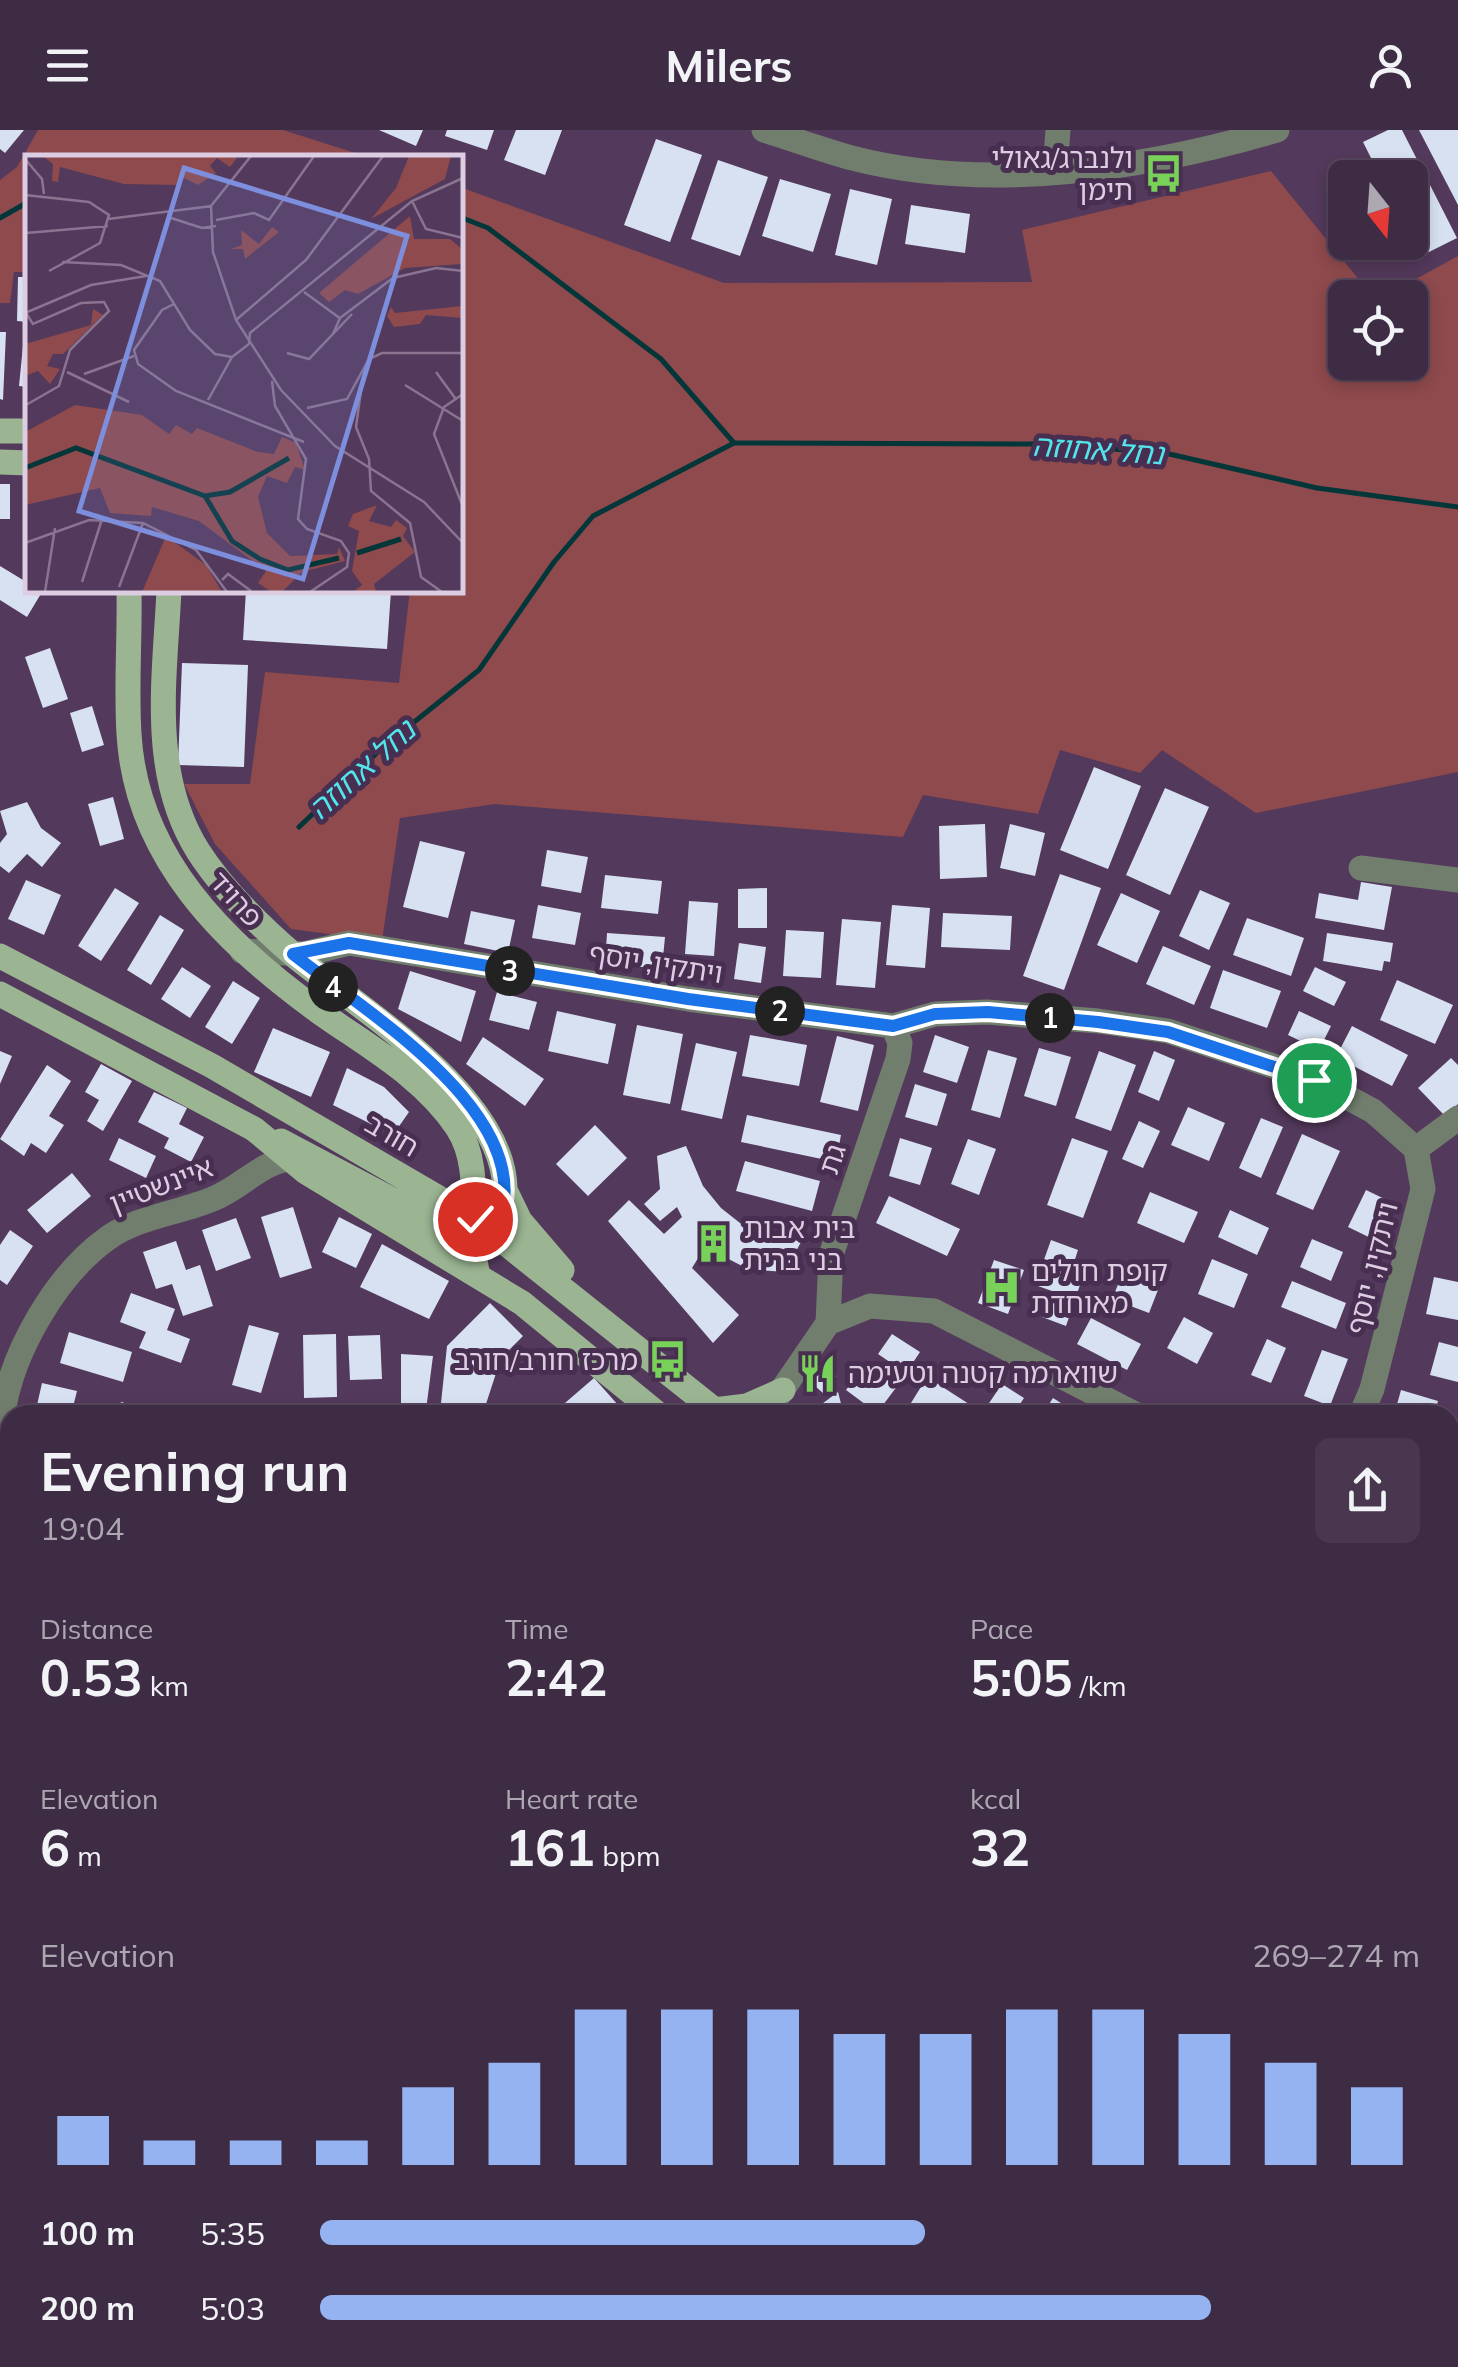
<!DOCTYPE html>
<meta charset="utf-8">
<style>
:root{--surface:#3e2b44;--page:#49374f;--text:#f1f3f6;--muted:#ada7b2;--line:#57475d;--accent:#95b2f1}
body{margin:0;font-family:Mulish,"Noto Sans Hebrew",sans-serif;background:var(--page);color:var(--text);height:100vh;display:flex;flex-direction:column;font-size:38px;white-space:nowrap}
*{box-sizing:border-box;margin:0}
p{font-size:32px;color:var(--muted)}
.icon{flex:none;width:55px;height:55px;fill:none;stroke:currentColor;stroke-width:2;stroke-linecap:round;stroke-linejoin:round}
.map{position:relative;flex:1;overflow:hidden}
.panel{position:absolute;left:0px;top:1275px;width:1460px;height:962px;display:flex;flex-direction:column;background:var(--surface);border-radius:30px 30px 0 0;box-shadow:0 5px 15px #0003,0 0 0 2px var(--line)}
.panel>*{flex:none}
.needle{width:65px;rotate:163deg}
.fabs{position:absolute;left:1328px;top:30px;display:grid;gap:20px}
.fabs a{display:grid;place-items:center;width:100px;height:100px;border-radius:15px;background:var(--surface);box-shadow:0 5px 15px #0003,0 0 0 2px var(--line);font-size:50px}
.pin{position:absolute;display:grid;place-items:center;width:85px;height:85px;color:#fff;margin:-42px;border:5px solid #fff;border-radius:50%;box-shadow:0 2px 10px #0007}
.km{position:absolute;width:50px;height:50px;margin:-25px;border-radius:50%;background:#222;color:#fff;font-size:28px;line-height:50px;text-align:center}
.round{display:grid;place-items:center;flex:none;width:105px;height:105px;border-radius:15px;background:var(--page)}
.overview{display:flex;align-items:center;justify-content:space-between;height:170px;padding:0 40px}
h1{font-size:55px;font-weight:700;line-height:75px}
.figures{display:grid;grid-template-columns:repeat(3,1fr);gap:15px;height:170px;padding:10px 40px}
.figures div{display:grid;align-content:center}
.figures b{font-size:50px;font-weight:700}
.figures small{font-size:28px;font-weight:400}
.figures p{font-size:28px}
.chart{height:280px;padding:20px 40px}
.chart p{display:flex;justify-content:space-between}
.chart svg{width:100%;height:180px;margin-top:10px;stroke:var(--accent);stroke-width:6}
ul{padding:0 40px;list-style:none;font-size:32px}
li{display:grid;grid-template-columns:160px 120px 1fr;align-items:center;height:75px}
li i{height:25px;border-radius:12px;background:var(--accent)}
header{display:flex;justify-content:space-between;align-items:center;height:130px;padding:0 40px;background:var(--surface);font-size:45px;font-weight:700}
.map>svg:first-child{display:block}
</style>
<header><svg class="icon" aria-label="menu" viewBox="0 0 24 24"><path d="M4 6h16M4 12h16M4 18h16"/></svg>Milers<svg class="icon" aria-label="person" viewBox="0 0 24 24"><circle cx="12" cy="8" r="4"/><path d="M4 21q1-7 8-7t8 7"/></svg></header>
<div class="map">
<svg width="1458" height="2237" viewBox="0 0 1458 2237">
<rect width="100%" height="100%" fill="#53395b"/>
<path fill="#8e4a4d" d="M38 0H283L368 27 28 28 27 142H14L10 173H0V50L17 37Z
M1271 41 1373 167 1345 168V232H1410V168L1383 167 1458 126V642L1256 683 1162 620 1140 643 1060 620 1038 684 923 665 903 707 495 674 400 688 382 811 291 799 215 714 184 654H250L265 542 399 553 410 460H460V57L724 153 1032 152 1022 100Z
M10 2005V2228H112L105 2237H0V2013Z
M1458 2174V2237H1280L1287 2228H1450V2178Z"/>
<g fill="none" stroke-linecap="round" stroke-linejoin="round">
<path stroke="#033638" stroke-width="5" d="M130 28H207
M460 87 488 98 661 229 734 313
M0 88 28 72
M299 697 383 617 479 540 554 432 593 386 734 313 1047 314 1165 323 1317 358 1458 377"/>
</g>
<path fill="#d7e1f1" d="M0 0H24L5 23 0 19Z
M379 0H423L416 16Z
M447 0H494L487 20 445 6Z
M516 0H562L545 45 504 30Z
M1388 0H1402L1457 108 1421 126 1410 105V48H1381L1363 12Z
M1419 0H1458V75Z
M656 9 702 25 670 112 624 95Z
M718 30 768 47 740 126 691 109Z
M780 49 831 64 813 122 762 106Z
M850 59 892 69 877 135 835 125Z
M911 75 970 84 965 123 905 114Z
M18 147H28V192L17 191Z
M0 202H6L3 270 0 269Z
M24 206H28V257L19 256Z
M0 354H10V389H0Z
M0 436 28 453V460L42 462 27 487 0 470Z
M246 460 391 461 387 519 243 510Z
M50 518 68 569 43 578 25 527Z
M182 533 248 535 244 637 178 635Z
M92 576 104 615 82 622 70 583Z
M1094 637 1141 656 1108 739 1060 720Z
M1165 658 1209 677 1170 765 1126 745Z
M113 667 124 709 100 716 88 674Z
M27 672 41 698 61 713 42 737 27 724 9 743 0 736V713L7 704 0 681Z
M985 694 987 747 940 749 939 696Z
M1010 694 1045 703 1035 746 1000 738Z
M420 711 465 722 448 788 403 777Z
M547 720 588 727 581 763 541 756Z
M1060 744 1101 758 1064 860 1023 846Z
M605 745 662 751 658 784 601 778Z
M26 750 61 765 44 805 8 789Z
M1361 752 1392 757 1384 800 1315 788 1319 763 1358 770Z
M115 758 139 773 101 831 78 816Z
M767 758V798H738V759Z
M1200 760 1230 773 1209 820 1179 806Z
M1121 763 1160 781 1137 833 1097 815Z
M689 771 718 773 714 826 685 824Z
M538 775 581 783 575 815 532 808Z
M892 775 930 778 925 838 886 835Z
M471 781 515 790 508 823 464 814Z
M943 783 1012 786 1010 820 941 817Z
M160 785 184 800 151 855 127 840Z
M1247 788 1304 808 1291 846 1233 825Z
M842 789 881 792 875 858 836 855Z
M786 800 824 802 821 848 783 846Z
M607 803 665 807 662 838 605 835Z
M1327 803 1393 813 1390 832 1384 831 1382 841 1323 831Z
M739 813 766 817 761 853 734 849Z
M1163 816 1211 836 1194 875 1146 854Z
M182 837 211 856 190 888 161 869Z
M1315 837 1346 852 1334 876 1303 861Z
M1223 840 1281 861 1267 898 1210 878Z
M410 841 476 861 461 912 398 879Z
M1397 850 1453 875 1435 914 1380 890Z
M233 851 260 868 232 914 205 897Z
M497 862 537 872 529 900 489 890Z
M557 881 616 894 608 934 548 921Z
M1299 881 1331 896 1319 920 1288 905Z
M637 895 683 904 670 974 623 965Z
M1352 896 1408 925 1392 956 1336 927Z
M273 898 330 922 311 967 254 942Z
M750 905 807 915 799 956 742 946Z
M935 905 969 917 957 953 923 942Z
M837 906 874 915 858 981 820 972Z
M483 907 544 949 525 976 466 934Z
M696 913 737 922 722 989 681 980Z
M1039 918 1071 927 1056 976 1024 966Z
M988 920 1017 928 1000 988 971 980Z
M0 921 12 926 0 954Z
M1099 921 1136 935 1111 1001 1075 988Z
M1154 921 1175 930 1159 971 1138 962Z
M1451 928 1458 935V974L1445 986 1418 958Z
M101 934 132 951 103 1001 87 991 99 970 85 962Z
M47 935 71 951 49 986 64 995 46 1023 31 1013 24 1026 0 1009Z
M347 938 384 957 409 982 393 1005 333 975Z
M915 954 947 964 937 996 905 987Z
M154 962 187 978 179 994 204 1007 191 1032 164 1018 169 1008 138 992Z
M1188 977 1225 993 1209 1031 1171 1015Z
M747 985 841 1005 836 1032 741 1012Z
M1261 988 1283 997 1261 1048 1239 1038Z
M1139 991 1160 1001 1143 1038 1122 1029Z
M595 995 627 1028 588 1066 556 1034Z
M1302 1004 1340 1021 1313 1080 1276 1064Z
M119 1008 156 1026 146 1048 109 1030Z
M900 1008 932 1018 920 1055 889 1046Z
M1072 1008 1108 1021 1083 1088 1047 1075Z
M968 1009 996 1019 979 1065 951 1054Z
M686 1016 703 1056 721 1078 740 1093 801 1112 785 1142 748 1139 705 1117 692 1138 739 1185 713 1213 608 1091 629 1070 664 1104 682 1087 677 1077 660 1091 644 1074 660 1059 657 1026Z
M745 1031 820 1051 812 1081 736 1061Z
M72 1043 91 1066 47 1103 27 1080Z
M1366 1060 1397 1075 1379 1112 1348 1097Z
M1150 1062 1198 1082 1184 1113 1137 1093Z
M889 1066 960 1099 947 1126 876 1093Z
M293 1077 312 1138 280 1148 261 1087Z
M1230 1080 1269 1098 1257 1125 1218 1107Z
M339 1087 372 1104 356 1138 322 1122Z
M236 1088 251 1128 216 1141 202 1100Z
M10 1100 33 1116 7 1155 0 1150V1115Z
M1312 1109 1343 1122 1331 1151 1300 1137Z
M1051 1110 1078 1120 1069 1148 1081 1152 1066 1196 1042 1187 1052 1161 1035 1155Z
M176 1111 186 1140 200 1135 213 1176 183 1186 172 1154 156 1159 143 1122Z
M382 1114 449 1151 429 1189 360 1157Z
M1212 1129 1248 1144 1234 1178 1198 1164Z
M994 1130 1024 1140 1008 1184 978 1173Z
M1127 1133 1163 1147 1149 1183 1112 1169Z
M1434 1147 1458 1152V1190L1426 1184Z
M1292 1151 1346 1173 1336 1199 1281 1177Z
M131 1163 175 1179 167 1200 190 1209 181 1233 139 1218 146 1202 120 1192Z
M490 1173 523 1206 501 1228 485 1277 441 1273 447 1216Z
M1184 1187 1213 1203 1197 1234 1167 1218Z
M1091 1188 1141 1214 1127 1240 1077 1214Z
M249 1195 279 1203 261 1263 232 1255Z
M69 1202 132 1222 123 1252 60 1233Z
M336 1204 337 1267 304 1268 303 1205Z
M892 1204 920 1222 906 1243 878 1224Z
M380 1205 382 1249 350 1250 348 1206Z
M1267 1209 1286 1218 1271 1253 1251 1245Z
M1439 1212 1458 1217V1252L1430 1245Z
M1322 1220 1348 1229 1330 1276 1304 1266Z
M401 1224 433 1226 426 1280 401 1282Z
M867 1232 898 1255 877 1283 846 1260Z
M821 1234 837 1246 823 1263 808 1250Z
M927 1247 969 1274 962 1285H930L911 1273Z
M594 1248 627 1285H551Z
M42 1253 77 1261 71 1285 35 1284Z
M1002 1254 1024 1268 1013 1285H981Z
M1401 1260 1438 1271 1434 1285H1394Z
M838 1262 844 1285H807Z
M1053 1268 1080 1285H1042Z
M121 1272 166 1284V1285H118Z
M1450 1342 1458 1345V1381L1450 1378Z
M10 1556V1596L0 1584V1564Z
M1456 1577 1458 1578V1620L1450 1619Z
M6 1631 10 1670 0 1674V1633Z
M1457 1642H1458V1685L1450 1683Z
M10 1769V1828L0 1820V1781Z
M1458 1836V1866L1450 1869V1839Z
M0 1863 10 1874V1902L0 1911Z
M1458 2006V2046L1450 2051V2011Z
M292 2228H309L319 2232 317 2237H285Z
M476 2228H510L506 2237Z
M530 2228H538L562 2237H527Z
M611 2228H651L647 2237H627L609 2231Z
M672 2228H738L735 2237H698Z
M1037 2228H1100L1096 2237H1033Z
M1191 2228H1258L1253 2237H1209Z"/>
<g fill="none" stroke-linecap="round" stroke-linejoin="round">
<path stroke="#717e6d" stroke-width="25" d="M764 0C793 9 822 20 852 28 987 63 1145 39 1277 0
M1055 41 1058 0
M1361 738 1458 750
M242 821 304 824 349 813 688 869 893 896 935 884 987 882 1098 891 1168 901 1315 950 1373 981 1416 1019 1423 1059 1372 1259 1361 1285
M1416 1019 1458 988
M828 1193 870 1176 934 1181 1137 1285
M765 1285 828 1193 831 1125 898 929 900 913 893 896
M0 1435C17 1386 0 1333 3 1283 12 1221 57 1144 108 1108 139 1086 181 1083 215 1068 241 1057 261 1033 289 1029
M1450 1527 1458 1528
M1450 1924 1458 1921
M1450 1947 1458 1944
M0 1969 10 1962
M422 2237 425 2228
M800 2237 803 2228"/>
<path stroke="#9bb593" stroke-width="25" d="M0 301H28
M0 332 28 333
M129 460C130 508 126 556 129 604 136 727 224 813 318 881 367 916 423 946 457 997 486 1041 465 1098 478 1145
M169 460C165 547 149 643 198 721 223 760 261 797 296 827 365 884 552 993 494 1103
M0 826 212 936 475 1089 721 1285
M0 864 254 999 306 1042 522 1173 659 1285
M281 1011 474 1113 485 1109
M505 1060 520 1091 562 1140
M714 1280 747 1276 783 1260
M130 2237 136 2228
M176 2237 182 2228
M1131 2237 1135 2228
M1158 2237 1162 2228"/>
</g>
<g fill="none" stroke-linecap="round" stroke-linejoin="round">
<defs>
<path id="route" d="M475 1089 494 1103C551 992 364 881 293 824L349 813 688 869 893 896 935 884 988 882 1098 892 1168 902 1314 950"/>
</defs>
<use href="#route" stroke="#fff" stroke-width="20"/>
<use href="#route" stroke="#1a73e8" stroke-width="12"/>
</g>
<defs>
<symbol id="bus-bare" viewBox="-9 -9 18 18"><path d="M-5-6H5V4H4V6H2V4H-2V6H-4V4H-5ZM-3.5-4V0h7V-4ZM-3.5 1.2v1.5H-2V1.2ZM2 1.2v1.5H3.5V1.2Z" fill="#78d259" stroke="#482e50" stroke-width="2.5" paint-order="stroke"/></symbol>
<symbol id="building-bare" viewBox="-9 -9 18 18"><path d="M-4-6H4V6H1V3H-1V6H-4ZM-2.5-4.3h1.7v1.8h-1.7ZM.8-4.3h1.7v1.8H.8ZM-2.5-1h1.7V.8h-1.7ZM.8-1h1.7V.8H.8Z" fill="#78d259" stroke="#482e50" stroke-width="2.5" paint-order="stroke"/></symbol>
<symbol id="hospital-bare" viewBox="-9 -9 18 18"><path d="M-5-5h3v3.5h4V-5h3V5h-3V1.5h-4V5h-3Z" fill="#78d259" stroke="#482e50" stroke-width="2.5" paint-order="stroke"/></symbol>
<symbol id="restaurant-bare" viewBox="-9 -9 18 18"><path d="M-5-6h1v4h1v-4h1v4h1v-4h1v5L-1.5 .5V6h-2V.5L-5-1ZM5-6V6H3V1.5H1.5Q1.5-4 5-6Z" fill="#78d259" stroke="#482e50" stroke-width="2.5" paint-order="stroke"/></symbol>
</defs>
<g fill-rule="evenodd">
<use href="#bus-bare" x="1136" y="16" width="55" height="55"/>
<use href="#building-bare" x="686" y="1086" width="55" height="55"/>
<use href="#hospital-bare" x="974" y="1130" width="55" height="55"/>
<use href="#bus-bare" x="640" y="1202" width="55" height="55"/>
<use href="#restaurant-bare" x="790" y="1216" width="55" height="55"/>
</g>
<g text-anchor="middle" stroke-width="10" stroke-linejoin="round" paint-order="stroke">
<g font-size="28" fill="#ddcde2" stroke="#482e50" text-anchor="start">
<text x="1133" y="38" text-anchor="end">ולנברג/גאולי<tspan x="1133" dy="32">תימן</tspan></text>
<text x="744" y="1108">בית אבות<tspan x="744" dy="32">בני ברית</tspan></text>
<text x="1031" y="1151">קופת חולים<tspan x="1031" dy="32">מאוחדת</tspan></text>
<text x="638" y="1240" text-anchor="end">מרכז חורב/חורב</text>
<text x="848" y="1253">שווארמה קטנה וטעימה</text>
</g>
<g font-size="28" fill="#ddcde2" stroke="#482e50">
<text transform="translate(236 769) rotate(48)" y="10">פרויד</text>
<text transform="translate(656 833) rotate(9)" y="10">ויתקין, יוסף</text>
<text transform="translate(392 1005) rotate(30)" y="10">חורב</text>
<text transform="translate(832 1029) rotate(-71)" y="10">גת</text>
<text transform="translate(161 1055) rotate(-21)" y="10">איינשטיין</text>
<text transform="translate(1372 1138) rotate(-76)" y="10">ויתקין, יוסף</text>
</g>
<g font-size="30" font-style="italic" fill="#52e5eb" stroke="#482e50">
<text transform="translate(1098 320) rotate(4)" y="10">נחל אחוזה</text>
<text transform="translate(362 640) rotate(-42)" y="10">נחל אחוזה</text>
</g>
</g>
<g transform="translate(25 25)">
<rect width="438" height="438" fill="#53395b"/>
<path d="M18 1H209L212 3 205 12 192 3 185 11 191 18 173 30 157 22 152 30 99 29 35 12 33 27 27 26 28 9ZM384 1H426L420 24 346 64 371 33ZM385 61 389 84H425L437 94V109L380 113 333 139 320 135 304 147 294 138ZM247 72 254 77 220 104 218 94H206L217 90 216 75 234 89ZM437 151V163L401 160 395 169 369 172 362 161 366 152 370 158ZM68 154 78 160 38 199H28L22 211 35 214 25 229 13 216 0 221V189L66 170ZM50 250 117 260 144 279 151 270 167 279 172 273 233 297 249 299 257 282 271 288 280 315 270 312 262 328 242 321 233 342 242 378 265 401 312 399 314 392 320 406 277 417 257 437H246L233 428 241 416 174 366 127 352 126 361 85 358 75 333 0 350V277ZM352 350 344 366 366 372 371 365 382 373 378 381 390 397 349 429 351 437H328L337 430 327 416 334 376 323 371 328 359ZM141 381 181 410 197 437H117Z" fill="#8e4a4d"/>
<path fill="none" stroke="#033638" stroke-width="5" d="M0 313 51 293 180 341 205 337 264 303M180 341 207 386 235 404 263 415 314 403M332 398 376 384"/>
<path fill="none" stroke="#8a7491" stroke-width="2.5" d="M226 1 186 51 188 97 211 165 256 235 310 291 399 347 438 388M0 4 17 24 19 39M0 40 64 47 84 60 75 88 24 116M387 46 401 74 438 83M143 62 177 73 191 71M83 64 187 51M191 65 229 58 244 65 289 1M1 78 83 71M37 107 96 110 135 126 165 175 190 199 207 202M279 137 316 164M149 149 137 155 109 195 113 209 151 236 279 287M0 158 66 130 121 121M1 158 8 169 56 148 79 147 84 156 45 195 34 231 1 250M211 165 281 105 358 1M308 179 315 163 368 123 411 113 438 116M224 189 225 178 387 46 438 23M262 198 284 204 327 159M42 217 104 247M411 217 430 243M59 219 109 201M247 226 250 251 281 304 273 364 282 374 316 386 324 398 322 412 285 437M337 228 331 272 344 304 346 336 385 368 396 422 417 437M380 230 438 266M438 239 419 252 409 279 438 352M183 245 207 202 224 189M282 253 322 244 344 204 357 198H438M0 388 64 365 118 368 171 395 202 437M197 425 203 419 226 436M57 427 77 364M94 432 118 368M20 437 30 373"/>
<path fill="#7d8edd" fill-opacity="0.15" stroke="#7d8edd" stroke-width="5" d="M159 13 382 81 278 424 54 356Z"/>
<rect width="438" height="438" fill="none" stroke="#ddcde2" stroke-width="5"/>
</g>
</svg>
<div class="fabs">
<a><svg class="needle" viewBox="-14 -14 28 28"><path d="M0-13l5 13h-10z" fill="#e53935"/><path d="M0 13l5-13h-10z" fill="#ada7b2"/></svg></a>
<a><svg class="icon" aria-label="locate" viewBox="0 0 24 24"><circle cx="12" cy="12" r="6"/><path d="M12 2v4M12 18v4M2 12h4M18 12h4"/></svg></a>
</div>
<div class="pin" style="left:1314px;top:950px;background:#1e9e55"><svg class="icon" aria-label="arrive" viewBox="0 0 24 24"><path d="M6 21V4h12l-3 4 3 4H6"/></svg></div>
<div class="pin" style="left:475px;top:1089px;background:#d93025"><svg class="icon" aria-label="check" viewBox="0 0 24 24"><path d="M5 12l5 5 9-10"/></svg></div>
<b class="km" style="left:1050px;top:888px">1</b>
<b class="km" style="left:780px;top:881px">2</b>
<b class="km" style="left:510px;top:841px">3</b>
<b class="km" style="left:333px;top:857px">4</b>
<section class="panel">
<div class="overview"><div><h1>Evening run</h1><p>19:04</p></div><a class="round"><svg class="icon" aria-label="share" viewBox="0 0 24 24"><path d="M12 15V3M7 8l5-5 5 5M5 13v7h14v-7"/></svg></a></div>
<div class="figures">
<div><p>Distance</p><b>0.53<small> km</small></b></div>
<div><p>Time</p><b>2:42</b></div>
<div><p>Pace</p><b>5:05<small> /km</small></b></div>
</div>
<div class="figures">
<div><p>Elevation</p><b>6<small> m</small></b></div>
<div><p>Heart rate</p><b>161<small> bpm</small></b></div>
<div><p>kcal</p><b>32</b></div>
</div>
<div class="chart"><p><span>Elevation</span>269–274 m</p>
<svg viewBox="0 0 160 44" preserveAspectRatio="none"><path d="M5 44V32M15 44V38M25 44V38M35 44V38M45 44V25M55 44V19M65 44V6M75 44V6M85 44V6M95 44V12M105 44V12M115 44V6M125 44V6M135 44V12M145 44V19M155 44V25"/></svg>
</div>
<ul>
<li><b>100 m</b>5:35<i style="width:55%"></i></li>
<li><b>200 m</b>5:03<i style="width:81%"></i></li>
</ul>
</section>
</div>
